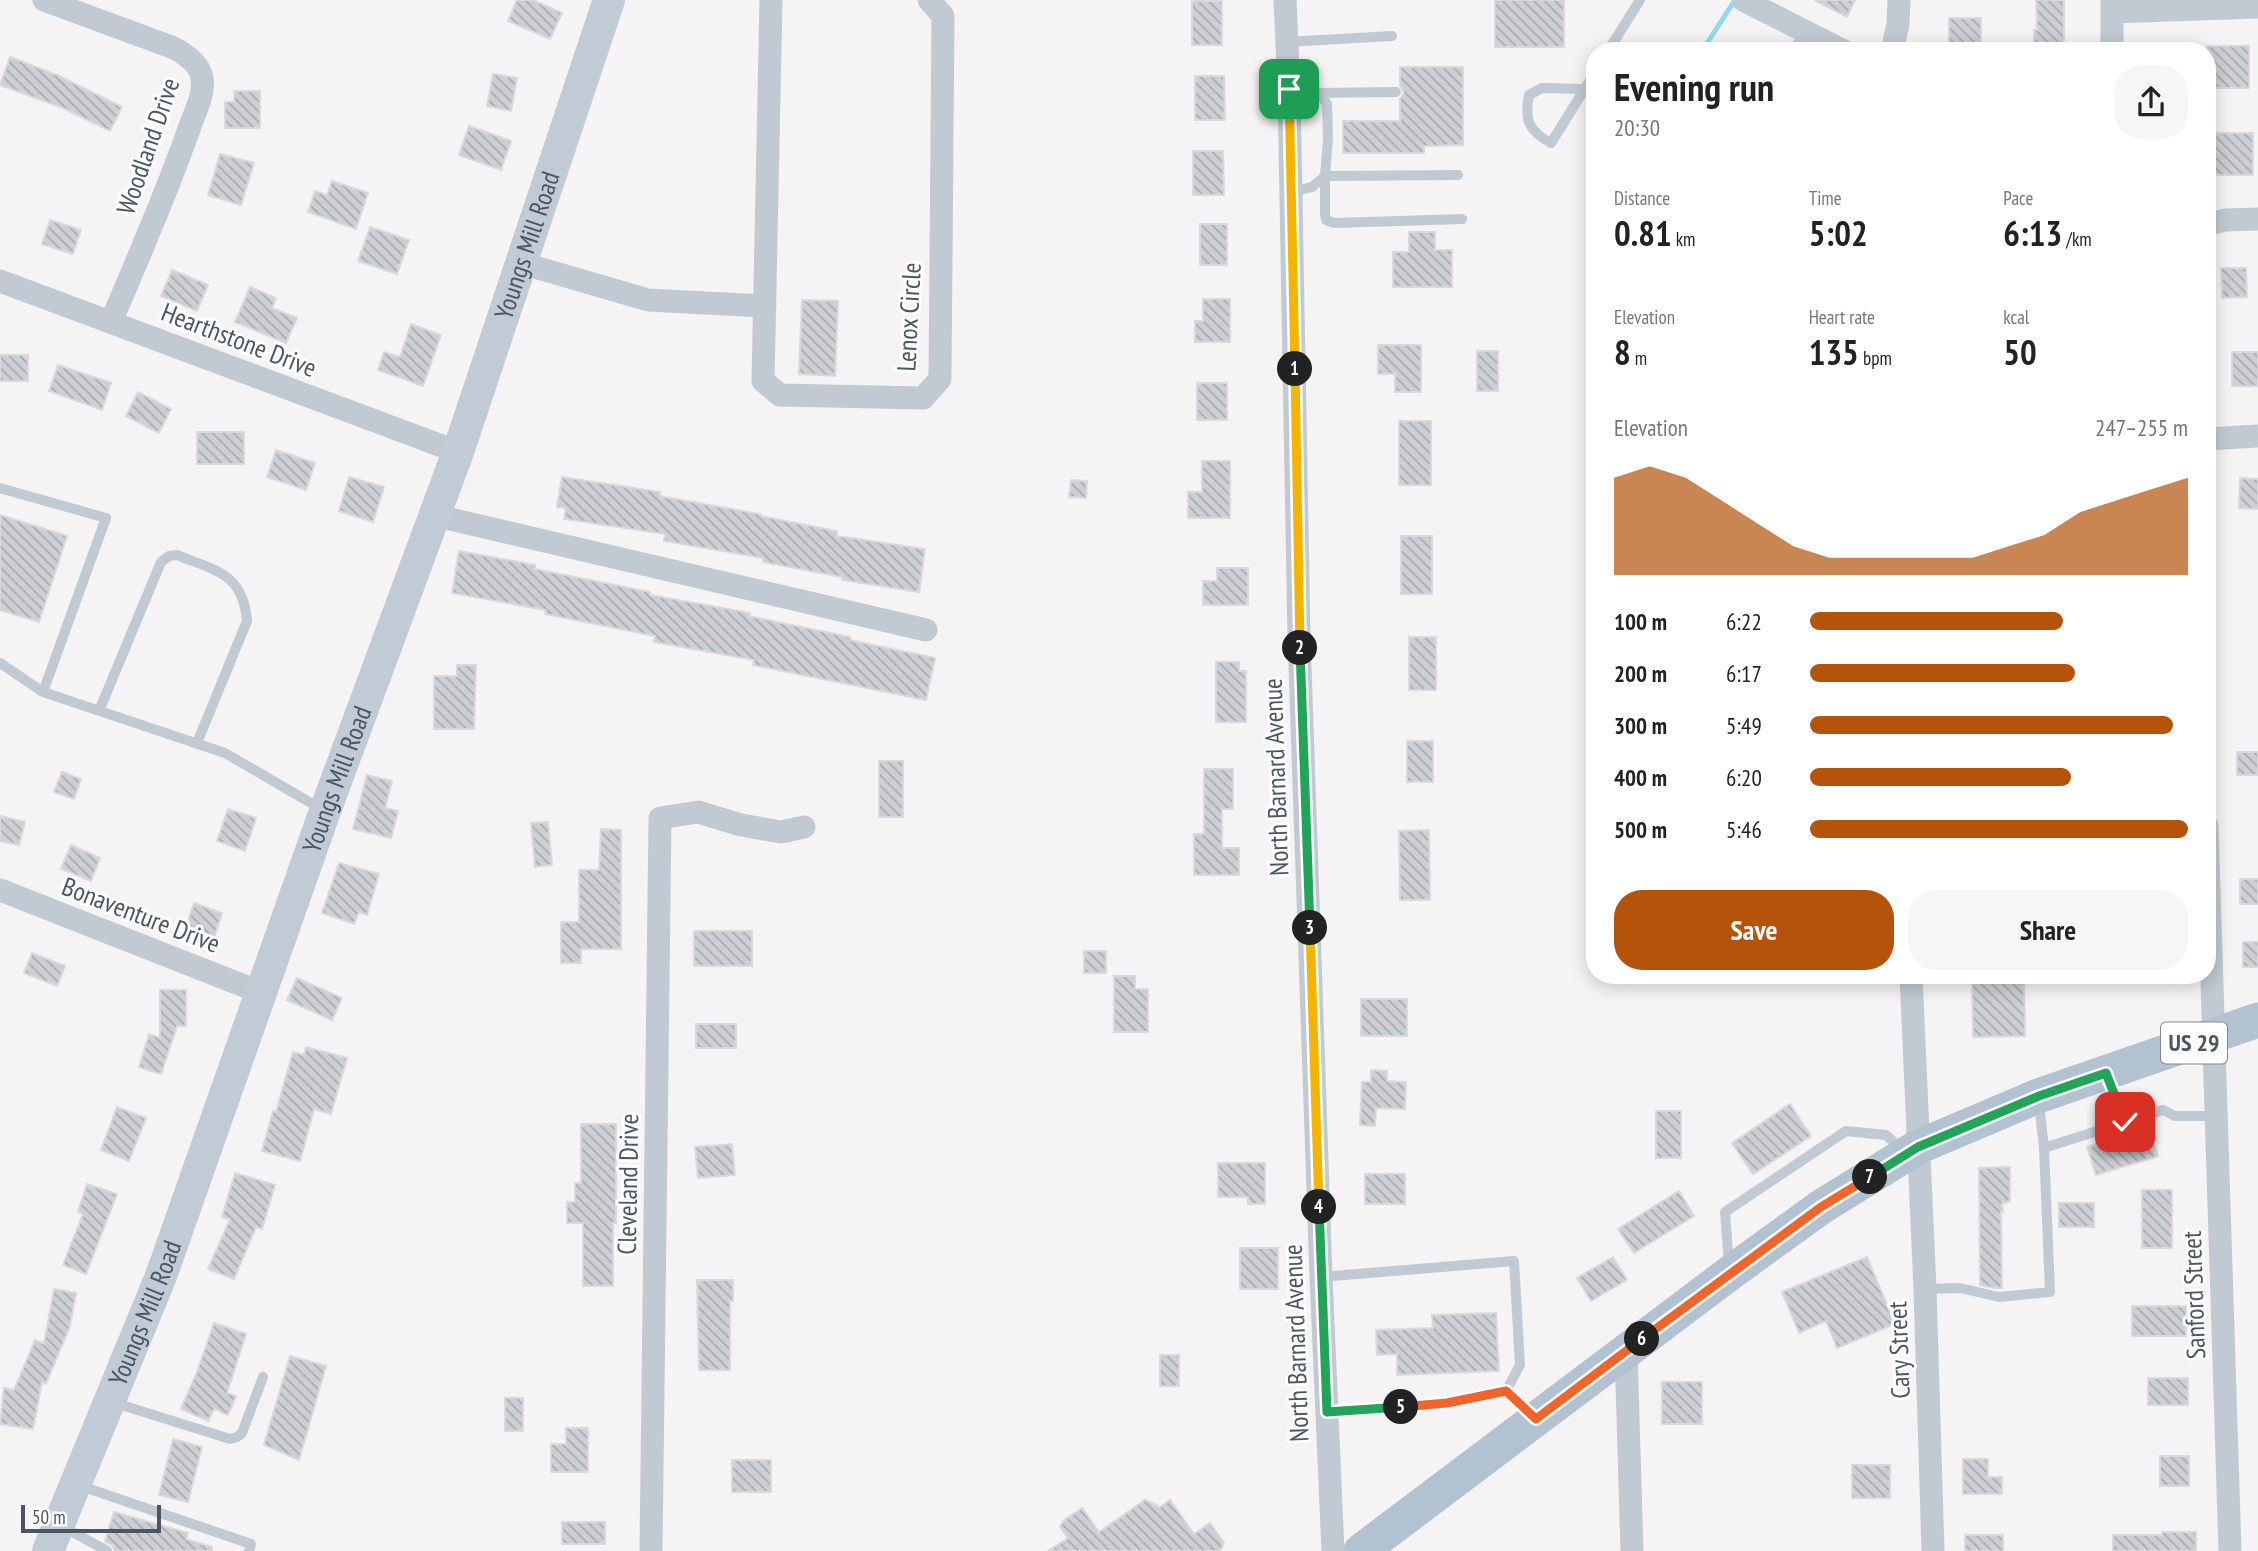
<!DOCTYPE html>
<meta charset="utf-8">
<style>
:root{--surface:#fff;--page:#f6f6f6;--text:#222;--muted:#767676;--accent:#b45309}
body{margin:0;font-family:"PT Sans Narrow",sans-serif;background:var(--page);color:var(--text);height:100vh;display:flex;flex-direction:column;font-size:26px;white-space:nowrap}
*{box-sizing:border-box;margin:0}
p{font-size:23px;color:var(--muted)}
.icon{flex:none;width:38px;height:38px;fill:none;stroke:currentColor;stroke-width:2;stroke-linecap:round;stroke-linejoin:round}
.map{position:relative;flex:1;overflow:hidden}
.side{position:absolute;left:1586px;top:42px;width:630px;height:942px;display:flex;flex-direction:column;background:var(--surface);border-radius:28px;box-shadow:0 4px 18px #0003}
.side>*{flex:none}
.scale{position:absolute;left:21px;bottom:18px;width:140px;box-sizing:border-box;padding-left:7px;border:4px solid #4a5661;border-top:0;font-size:19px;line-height:24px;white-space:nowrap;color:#4a5661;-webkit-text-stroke:5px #fff;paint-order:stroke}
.pin{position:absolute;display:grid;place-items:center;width:60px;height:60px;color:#fff;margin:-30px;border-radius:14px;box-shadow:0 4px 10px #0006}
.km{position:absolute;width:35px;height:35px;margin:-18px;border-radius:50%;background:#222;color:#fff;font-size:19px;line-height:35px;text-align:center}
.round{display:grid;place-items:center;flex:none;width:74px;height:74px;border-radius:28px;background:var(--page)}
.overview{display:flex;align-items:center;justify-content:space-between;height:119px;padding:0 28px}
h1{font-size:38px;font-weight:600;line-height:52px}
.stats{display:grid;grid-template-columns:repeat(3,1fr);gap:10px;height:119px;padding:7px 28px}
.stats div{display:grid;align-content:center}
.stats b{font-size:35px;font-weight:600}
.stats small{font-size:19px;font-weight:400}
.stats p{font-size:19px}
.chart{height:196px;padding:14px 28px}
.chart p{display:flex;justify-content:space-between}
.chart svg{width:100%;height:126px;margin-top:7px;fill:var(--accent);opacity:.7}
.action{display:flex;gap:14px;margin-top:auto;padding:14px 28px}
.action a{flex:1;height:80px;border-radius:28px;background:var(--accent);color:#fff;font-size:28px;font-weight:600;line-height:80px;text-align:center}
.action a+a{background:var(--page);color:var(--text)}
ul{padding:0 28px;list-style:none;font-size:23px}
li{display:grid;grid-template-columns:112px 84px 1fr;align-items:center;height:52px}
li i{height:18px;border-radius:9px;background:var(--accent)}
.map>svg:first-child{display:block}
</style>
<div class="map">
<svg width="2258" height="1551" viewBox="0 0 2258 1551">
<defs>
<pattern id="building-back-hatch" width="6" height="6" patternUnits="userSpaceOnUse" patternTransform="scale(1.75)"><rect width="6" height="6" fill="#cdcfd5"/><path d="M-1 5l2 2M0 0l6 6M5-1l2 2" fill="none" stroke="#a8abb0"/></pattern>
</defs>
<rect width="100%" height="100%" fill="#f5f3f3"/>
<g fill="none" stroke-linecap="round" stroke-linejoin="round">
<path stroke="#90daee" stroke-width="5" d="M1702 51 1735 0"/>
</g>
<path fill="url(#building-back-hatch)" stroke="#d7d9de" stroke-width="2" d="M517 0H533L562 13 550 39 508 21Z
M1495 0H1564V47H1495Z
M1814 0H1855L1847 17Z
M2036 0H2064V51H2034V30H2037Z
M1192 1H1222V45H1192Z
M1949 18H1981V44H1949Z
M2207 46H2249V88H2207Z
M10 57 57 75 122 107 110 131 63 108 0 85Z
M1400 67H1463V145L1424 146V153H1343V121H1400V99L1404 93 1400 85Z
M493 74 517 78 511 111 487 106Z
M1195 76H1224L1225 120H1195Z
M234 91H260V128H225V102H234Z
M469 126 511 141 501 170 459 155Z
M2207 133H2253V175H2207Z
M1193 151H1223L1224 195H1193Z
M220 154 254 163 241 205 208 195Z
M332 181 368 193 356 229 308 212 315 191 327 195Z
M50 220 81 230 73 254 42 244Z
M1200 224H1227V265H1200Z
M370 227 409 240 397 274 358 261Z
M1409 232H1435V250H1452V287H1393V252H1409Z
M2221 268H2246L2247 297 2222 298Z
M172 270 208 285 197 311 161 296Z
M250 287 276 298 272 308 297 318 286 343 235 322Z
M1203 299H1230V342H1195V321H1203Z
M802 300 838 301 835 376 799 374Z
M411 324 441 335 423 386 378 370 384 352 400 357Z
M1378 345H1421V392H1395V374H1378Z
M1477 351H1498V391H1477Z
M2232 352H2258V386H2232Z
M0 355H28V381H0Z
M58 365 111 383 102 410 49 391Z
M1197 383H1227V420H1197Z
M138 392 171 409 159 433 126 416Z
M1399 421H1431V485H1399Z
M197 432H244V464H197Z
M276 450 315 463 306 490 267 477Z
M1202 461H1230V518H1188V492H1202Z
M349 477 384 487 373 522 339 511Z
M562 477 660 492 659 496 760 514V516L837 531V536L925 549 919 592 842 580V577L763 562V558L664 541 665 534 564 519 566 508 557 507Z
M2240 478 2258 479V509L2239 508Z
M1071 480 1087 481 1086 498 1069 497Z
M0 515 67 536 39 622 0 610Z
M1401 536H1432V594H1401Z
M459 551 535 565V569L650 592V595L750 613 749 616 850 637V640L935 658 926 700 753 665 754 660 654 642 655 636 545 614 546 610 452 593Z
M1217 568H1248V605H1203V581H1217Z
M1409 637H1436V690H1409Z
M1216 662H1239V671H1246V722H1216Z
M457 665H476L474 729H434V676H457Z
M1407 741H1433V782H1407Z
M2237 752H2258V775H2237Z
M879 761H903V817H879Z
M1204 769H1233V809H1222V848H1239V875H1194V834H1204Z
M62 772 81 779 74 799 54 792Z
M367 775 392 781 385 808 398 811 391 838 353 829Z
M228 809 256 818 245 851 217 841Z
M0 816 25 822 19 845 0 841Z
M548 822 552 865 535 867 531 823Z
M601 829 621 830V949H581V963H561V922H579V870H599Z
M1429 830 1430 900H1400L1399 831Z
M71 845 100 858 91 881 61 869Z
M339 863 379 874 367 915 359 912 354 924 322 913Z
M2240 879H2258V904H2240Z
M194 903 222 913 212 945 183 936Z
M694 931H752V966H694Z
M2243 942H2258V967H2243Z
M1084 951H1106V973H1084Z
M32 953 65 966 57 986 24 973Z
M1972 975H2024L2025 1036 1973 1037Z
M1114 976H1135V989H1148V1032H1114Z
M297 978 342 998 332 1020 287 1000Z
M160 990H186V1026H177L161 1074 139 1067 149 1034 160 1038Z
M1361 999H1407V1036H1361Z
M696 1024H736V1048H696Z
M306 1047 347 1058 331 1114 314 1109 300 1161 262 1151 273 1111 276 1112 293 1052 304 1055Z
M1371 1070 1387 1071V1081L1406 1082 1405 1109 1376 1108 1375 1126 1360 1125 1362 1082H1371Z
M1790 1104 1811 1136 1753 1174 1732 1143Z
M117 1107 146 1118 129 1161 101 1150Z
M1656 1111H1681V1158H1656Z
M581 1124H616V1223H613V1286H583V1223H567V1202H575V1183H581Z
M2149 1127 2158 1156 2096 1175 2087 1147Z
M732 1144 735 1175 698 1178 695 1147Z
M1218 1163H1265V1204H1248V1197H1218Z
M2010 1167V1201L2002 1204 2003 1212H2001L2002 1288H1994L1980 1285 1979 1168Z
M235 1173 275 1185 262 1229 256 1227 234 1279 208 1269 230 1219 222 1217Z
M1365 1174H1405V1204H1365Z
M87 1184 117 1194 86 1274 63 1265 83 1214 78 1212Z
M2142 1190H2172V1248H2142Z
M1679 1191 1694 1216 1634 1253 1618 1229Z
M2059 1203H2094V1227H2059Z
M1240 1248H1278V1289H1240Z
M1613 1257 1627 1280 1591 1301 1577 1278Z
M1867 1257 1895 1324 1837 1348 1826 1321 1799 1333 1782 1292Z
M697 1280H733V1301H730V1370H699Z
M54 1289 76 1293 70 1326 46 1384 42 1382 33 1429 0 1424 4 1388 14 1390 35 1340 44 1344Z
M2132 1306H2186V1336H2132Z
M1496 1313 1499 1371 1397 1375V1354L1377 1355 1376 1330 1433 1328 1432 1315Z
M214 1323 246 1334 227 1393 236 1396 228 1415 214 1409 208 1421 181 1409 197 1372Z
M1160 1355H1179V1386H1160Z
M290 1356 326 1366 299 1460 264 1445Z
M2148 1378H2188V1405H2148Z
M1662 1382H1702V1424H1662Z
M505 1398H523V1431H505Z
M566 1428H588V1472H551V1444H566Z
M173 1439 202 1447 188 1502 159 1495Z
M2160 1456H2189V1486H2160Z
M1963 1459H1988V1477H2002V1494H1963Z
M732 1460H771V1492H732Z
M1852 1465H1890V1498H1852Z
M1145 1500 1160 1507 1170 1500 1194 1534 1210 1523 1224 1543 1220 1551H1048L1068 1538 1060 1527 1063 1521 1082 1508 1099 1532Z
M114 1512 188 1533 186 1539 212 1547V1551H115L113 1546 105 1541Z
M562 1522H605V1544H562Z
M2162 1532H2196V1551H2113V1535H2162Z
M1965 1535H2003V1551H1965Z"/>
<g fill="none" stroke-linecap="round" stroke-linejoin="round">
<path stroke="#c1cad2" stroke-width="10" d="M1286 42 1392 36
M1608 51 1640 0
M1793 51 1806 31
M1289 89H1308L1319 93 1327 104 1328 139 1325 176 1312 187 1291 192
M1584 89 1542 88 1529 95C1524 121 1529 131 1551 143L1594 74
M1319 93 1396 92
M1458 175 1325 176V214L1326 220 1334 223 1462 219
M0 488 106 518 43 692 0 663
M43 692 225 753 323 810
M99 711 161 562 169 556 177 555C216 571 243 573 247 621L197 743
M2107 1076 2125 1122
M2044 1148 2163 1110 2175 1116H2216
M1729 1266 1725 1212 1846 1131 1886 1135 1903 1151
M1321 1277 1514 1261 1520 1365 1506 1391 1446 1403 1327 1412
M1925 1289 1960 1288 1999 1297 2050 1292 2044 1148 2039 1103
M1506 1391 1534 1417
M112 1402 230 1439 237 1437 242 1433 263 1377
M78 1485 251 1544 249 1551
M60 1525 107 1551"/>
<path stroke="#c1cad2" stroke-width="23" d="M44 0 174 48C185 54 200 64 202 78 205 94 194 114 189 129 166 195 138 258 111 322
M771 0 763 381 780 395 923 398 940 379 943 16 929 0
M1285 0 1289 89 1299 638 1321 1277 1333 1551
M1743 0 1844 51
M2112 0V51
M2112 12 2258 7
M1892 51 1898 24 1899 0
M2207 225 2225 220 2258 219
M521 263 648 300 765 306
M0 281 458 452
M2207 439 2258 436
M433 515 926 630
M2207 826 2230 1551
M0 890 262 993
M1911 975 1925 1289 1933 1551
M1626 1351 1632 1551
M651 1551 660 818 698 812 741 825 781 832 804 827"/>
<path stroke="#c1cbd6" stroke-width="32" id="s1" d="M48 1551 161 1276 325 811 458 452 609 0"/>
<path stroke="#b3c2d1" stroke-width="35" d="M1361 1551 1730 1273 1821 1207 1918 1147 2038 1096 2258 1020"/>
</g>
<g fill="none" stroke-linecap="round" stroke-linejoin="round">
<defs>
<path id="split-1" d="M1289 89 1295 369"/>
<path id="split-2" d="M1295 369 1300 648"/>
<path id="split-3" d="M1300 648 1310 928"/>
<path id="split-4" d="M1310 928 1319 1207"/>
<path id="split-5" d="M1319 1207 1327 1412 1401 1407"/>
<path id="split-6" d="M1401 1407 1447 1403 1506 1391 1536 1419 1642 1339"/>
<path id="split-7" d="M1642 1339 1821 1207 1870 1177"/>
<path id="split-8" d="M1870 1177 1918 1147 2039 1096 2106 1073 2125 1122"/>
</defs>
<use href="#split-1" stroke="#fff" stroke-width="14"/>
<use href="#split-2" stroke="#fff" stroke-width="14"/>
<use href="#split-3" stroke="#fff" stroke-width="14"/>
<use href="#split-4" stroke="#fff" stroke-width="14"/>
<use href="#split-5" stroke="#fff" stroke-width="14"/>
<use href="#split-6" stroke="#fff" stroke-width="14"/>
<use href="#split-7" stroke="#fff" stroke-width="14"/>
<use href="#split-8" stroke="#fff" stroke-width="14"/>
<use href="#split-1" stroke="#f5b400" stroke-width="9"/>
<use href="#split-2" stroke="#f5b400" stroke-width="9"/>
<use href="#split-3" stroke="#22a559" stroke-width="9"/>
<use href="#split-4" stroke="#f5b400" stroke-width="9"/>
<use href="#split-5" stroke="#22a559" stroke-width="9"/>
<use href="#split-6" stroke="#f0652b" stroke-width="9"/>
<use href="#split-7" stroke="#f0652b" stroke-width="9"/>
<use href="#split-8" stroke="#22a559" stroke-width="9"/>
</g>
<g text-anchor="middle" stroke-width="6" stroke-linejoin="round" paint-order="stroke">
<rect fill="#fff" stroke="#808990" stroke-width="2" x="2161" y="1022.5" width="66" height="41" rx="5"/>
<g font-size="24" font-weight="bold" fill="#4a5661">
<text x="2194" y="1051">US 29</text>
</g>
<g font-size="26" fill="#4a5661" stroke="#fff">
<text transform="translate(148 146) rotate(-71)" y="9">Woodland Drive</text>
<text dy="9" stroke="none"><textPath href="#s1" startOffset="1391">Youngs Mill Road</textPath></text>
<text transform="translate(909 317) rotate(-87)" y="9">Lenox Circle</text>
<text transform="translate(239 340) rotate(21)" y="9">Hearthstone Drive</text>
<text transform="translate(1276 777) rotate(-92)" y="9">North Barnard Avenue</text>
<text dy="9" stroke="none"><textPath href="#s1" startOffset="824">Youngs Mill Road</textPath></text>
<text transform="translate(141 915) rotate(21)" y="9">Bonaventure Drive</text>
<text transform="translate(628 1184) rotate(-89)" y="9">Cleveland Drive</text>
<text transform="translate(2194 1295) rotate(-92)" y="9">Sanford Street</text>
<text dy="9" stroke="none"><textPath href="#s1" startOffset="257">Youngs Mill Road</textPath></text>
<text transform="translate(1296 1343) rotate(-92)" y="9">North Barnard Avenue</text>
<text transform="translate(1899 1350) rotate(-92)" y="9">Cary Street</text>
</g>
</g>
</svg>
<div class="scale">50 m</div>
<div class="pin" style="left:1289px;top:89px;background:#1e9e55"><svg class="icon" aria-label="arrive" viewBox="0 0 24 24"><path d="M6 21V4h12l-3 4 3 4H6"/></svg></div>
<div class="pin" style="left:2125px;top:1122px;background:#d93025"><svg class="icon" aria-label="check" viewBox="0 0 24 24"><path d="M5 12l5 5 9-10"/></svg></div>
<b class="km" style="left:1295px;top:369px">1</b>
<b class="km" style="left:1300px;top:648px">2</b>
<b class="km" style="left:1310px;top:928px">3</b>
<b class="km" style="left:1319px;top:1207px">4</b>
<b class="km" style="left:1401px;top:1407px">5</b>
<b class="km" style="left:1642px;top:1339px">6</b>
<b class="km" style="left:1870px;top:1177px">7</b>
<section class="side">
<div class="overview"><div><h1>Evening run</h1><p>20:30</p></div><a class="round"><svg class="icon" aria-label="share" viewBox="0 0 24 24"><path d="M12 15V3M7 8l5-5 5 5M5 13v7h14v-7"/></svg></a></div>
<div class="stats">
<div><p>Distance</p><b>0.81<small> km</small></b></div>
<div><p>Time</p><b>5:02</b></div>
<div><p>Pace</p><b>6:13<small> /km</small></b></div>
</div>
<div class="stats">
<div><p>Elevation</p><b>8<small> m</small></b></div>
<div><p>Heart rate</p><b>135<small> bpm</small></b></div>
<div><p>kcal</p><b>50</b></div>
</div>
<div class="chart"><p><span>Elevation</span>247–255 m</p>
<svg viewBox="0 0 160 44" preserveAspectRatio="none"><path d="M0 44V10L10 6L20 10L30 18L40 26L50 34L60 38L70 38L80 38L90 38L100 38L110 34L120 30L130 22L140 18L150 14L160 10V44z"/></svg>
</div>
<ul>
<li><b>100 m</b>6:22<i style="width:67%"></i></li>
<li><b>200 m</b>6:17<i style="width:70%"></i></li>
<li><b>300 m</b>5:49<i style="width:96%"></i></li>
<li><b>400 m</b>6:20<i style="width:69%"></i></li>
<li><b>500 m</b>5:46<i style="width:100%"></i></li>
</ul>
<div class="action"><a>Save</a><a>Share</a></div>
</section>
</div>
